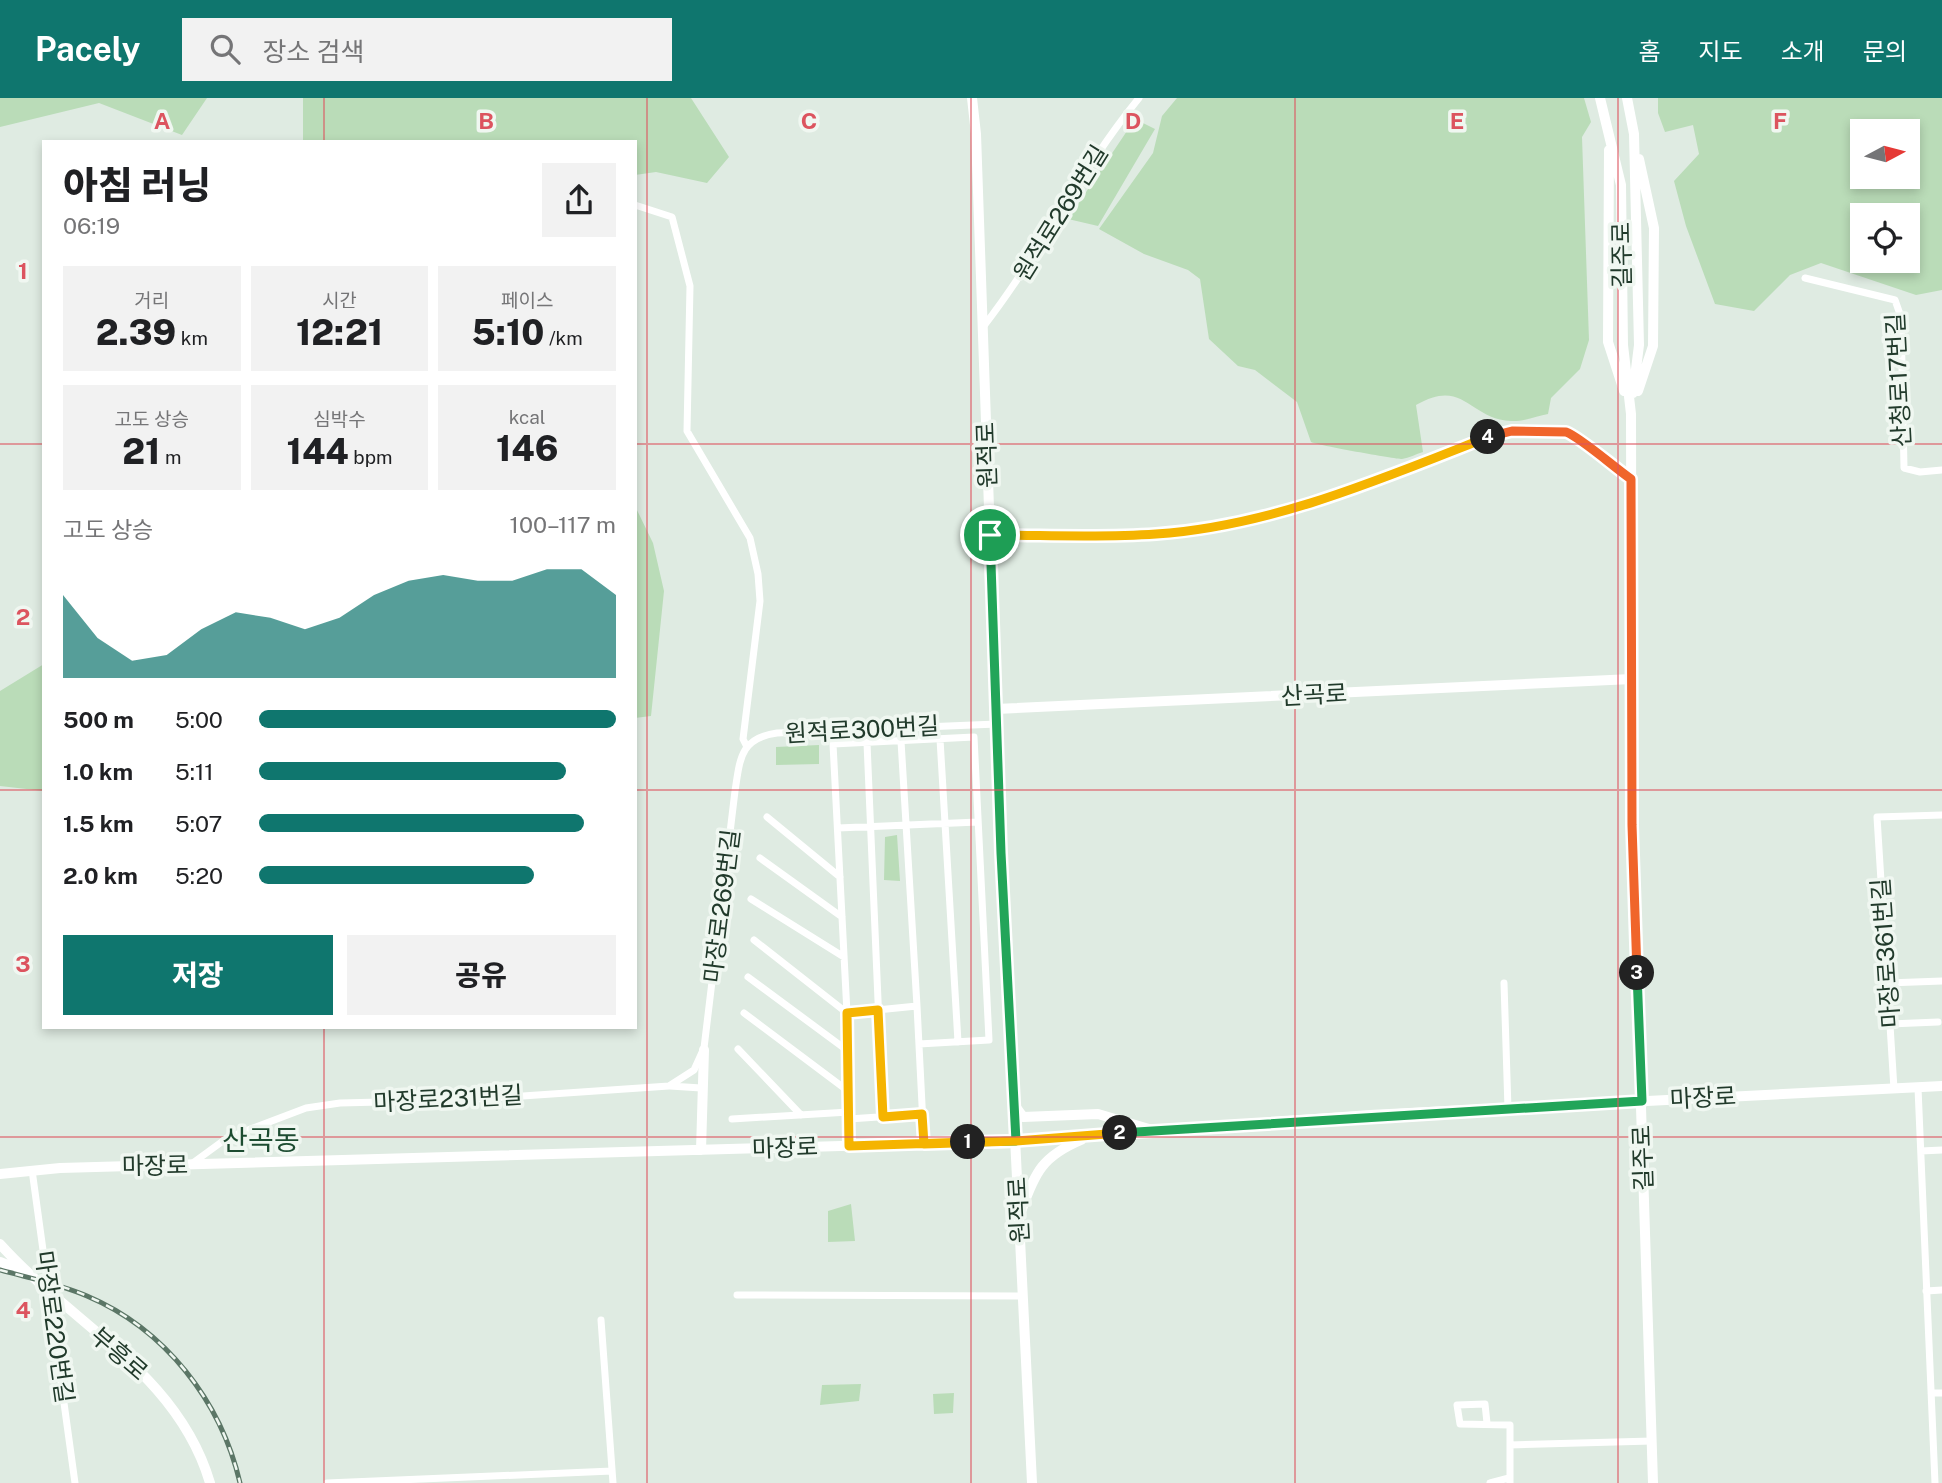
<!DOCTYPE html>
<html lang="ko">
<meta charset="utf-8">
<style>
:root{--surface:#fff;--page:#f2f2f2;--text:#202124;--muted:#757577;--accent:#0f766e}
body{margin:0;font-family:"Public Sans","Noto Sans KR",sans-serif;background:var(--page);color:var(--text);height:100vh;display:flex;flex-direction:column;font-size:26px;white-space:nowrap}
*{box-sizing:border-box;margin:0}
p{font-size:23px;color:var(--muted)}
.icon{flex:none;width:38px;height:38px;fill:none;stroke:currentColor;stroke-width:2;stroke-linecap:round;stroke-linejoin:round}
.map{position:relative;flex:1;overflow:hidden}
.panel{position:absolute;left:42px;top:42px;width:595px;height:889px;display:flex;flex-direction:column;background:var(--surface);border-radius:0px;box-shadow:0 4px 10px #0003}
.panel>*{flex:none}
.needle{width:46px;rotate:83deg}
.fabs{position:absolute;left:1850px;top:21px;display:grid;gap:14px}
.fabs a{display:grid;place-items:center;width:70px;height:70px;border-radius:0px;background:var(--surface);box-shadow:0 4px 10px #0003;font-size:35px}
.pin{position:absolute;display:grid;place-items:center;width:60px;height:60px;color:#fff;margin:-30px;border:4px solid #fff;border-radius:50%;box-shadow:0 2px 7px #0007}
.km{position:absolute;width:35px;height:35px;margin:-18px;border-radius:50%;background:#222;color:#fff;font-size:19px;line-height:35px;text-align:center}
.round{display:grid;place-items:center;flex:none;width:74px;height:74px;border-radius:0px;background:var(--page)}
.headline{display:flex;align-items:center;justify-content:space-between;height:119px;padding:0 21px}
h1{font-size:38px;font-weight:800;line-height:52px}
.metrics{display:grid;grid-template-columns:repeat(3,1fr);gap:10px;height:119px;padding:7px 21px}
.metrics div{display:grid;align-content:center;border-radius:0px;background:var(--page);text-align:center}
.metrics b{font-size:35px;font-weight:800}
.metrics small{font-size:19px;font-weight:400}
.metrics p{font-size:19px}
.chart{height:196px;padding:14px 21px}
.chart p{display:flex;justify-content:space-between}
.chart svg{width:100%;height:126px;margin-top:7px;fill:var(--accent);opacity:.7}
.primary-button{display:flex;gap:14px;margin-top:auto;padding:14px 21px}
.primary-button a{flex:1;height:80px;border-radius:0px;background:var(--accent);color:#fff;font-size:28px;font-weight:800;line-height:80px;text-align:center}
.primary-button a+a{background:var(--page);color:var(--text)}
ul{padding:0 21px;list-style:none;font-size:23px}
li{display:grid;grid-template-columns:112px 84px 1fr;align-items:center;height:52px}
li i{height:18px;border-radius:9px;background:var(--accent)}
header{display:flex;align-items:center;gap:42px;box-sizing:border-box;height:98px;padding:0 35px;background:var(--accent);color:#fff}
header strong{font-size:33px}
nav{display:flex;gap:38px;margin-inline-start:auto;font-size:24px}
.search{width:490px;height:63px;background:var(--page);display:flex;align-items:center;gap:18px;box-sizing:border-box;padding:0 24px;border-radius:0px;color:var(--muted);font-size:26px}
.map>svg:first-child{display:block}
</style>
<header>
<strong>Pacely</strong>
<div class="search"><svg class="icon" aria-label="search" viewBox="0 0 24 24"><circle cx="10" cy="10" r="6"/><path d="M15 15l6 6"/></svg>장소 검색</div>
<nav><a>홈</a><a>지도</a><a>소개</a><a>문의</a></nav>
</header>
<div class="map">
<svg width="1942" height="1385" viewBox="0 0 1942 1385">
<rect width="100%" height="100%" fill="#dfebe2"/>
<path fill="#badcb8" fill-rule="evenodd" d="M0 0H207L182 37 99 5 0 29Z
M303 0H691L729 59 707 85 656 74 635 77V44H303Z
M1177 0H1584L1591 24 1582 39 1589 242 1580 271 1551 300 1548 316C1537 318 1522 324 1511 323 1469 321 1464 279 1416 307L1423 354C1416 356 1409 360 1402 361 1396 361 1316 347 1311 344L1297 304 1255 272 1238 268 1209 241 1200 181 1188 172 1144 156 1099 131 1153 55 1162 18Z
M1658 0H1942V192L1916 197 1821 165 1790 177 1754 213 1715 206 1686 128 1674 83 1699 56 1693 27 1665 34 1658 15ZM1862 33H1908V79H1862ZM1862 117H1908V163H1862Z
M1135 21 1155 31 1098 128 1068 121Z
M635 408 653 445 664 493 651 618 635 620Z
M44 566V693L0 688V593Z
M819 647V666L776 667V649Z
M897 737 900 783 884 782 885 739Z
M851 1106 855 1143 828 1144V1113Z
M861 1286 859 1303 820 1307 822 1287Z
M954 1295 953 1315 934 1316 933 1296Z"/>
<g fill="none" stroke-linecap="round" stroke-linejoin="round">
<path stroke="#fff" stroke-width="7" d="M635 107 672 119 690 188 687 333 750 440 758 476 760 503 743 641 747 649
M1805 180 1895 202 1901 219 1904 370 1920 374 1942 372
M983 229C1040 156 1080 72 1139 0
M990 437C1045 437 1101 439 1156 436 1277 428 1390 378 1501 334H1566L1574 337 1631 381
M940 641 958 944
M901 643 917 908
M867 645 883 1019
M767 719 840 779
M838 730 978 724
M760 760 842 819
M751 801 844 859
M754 842 847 915
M748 879 848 953
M1504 885 1508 1011
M1887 885 1942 883
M744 915 848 993
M847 915 833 646 974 639 989 942 919 946
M1890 926 1938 924
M738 951 801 1017
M670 988 701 990
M1918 990 1935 1385
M1894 991 1877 719 1942 717
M732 1021 849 1014
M849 1021 922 1016
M849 1048 847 915 917 908 924 1046
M1921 1053 1942 1052
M190 1067 227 1040 306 1010 340 1005 462 1002 669 988 694 972 704 950 735 693C740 661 740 640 777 635L997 626
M32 1072 75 1385
M1926 1193 1942 1192
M737 1197 1023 1198
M601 1222 613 1385
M1931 1295H1942
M1487 1325 1485 1306 1457 1307 1460 1326 1510 1327V1385
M1510 1347 1652 1343
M327 1385 612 1373
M1490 1385 1509 1380"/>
<path stroke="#fff" stroke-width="10" d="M996 611 1632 581"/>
<path stroke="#fff" stroke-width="10" d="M972 0 976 36 1001 755 1032 1385
M1600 0 1621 87 1623 247 1631 316 1632 727 1653 1385
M1627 0 1634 36 1639 247 1633 295
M1609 52 1608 244 1624 293
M1638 293 1653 248 1654 130 1639 61
M1015 1008 1023 1019 1098 1016 1149 1031
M701 1052 704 952
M0 1076 60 1070 1016 1043 1370 1017 1942 988
M1022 1111C1035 1074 1043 1058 1081 1042
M0 1146C73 1227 178 1276 210 1385
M0 1164 20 1172"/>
<defs>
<path id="rail" d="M0 1172C29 1180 60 1186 87 1198 165 1231 221 1303 240 1385"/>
</defs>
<use href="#rail" stroke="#5b7666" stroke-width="5"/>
<use href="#rail" stroke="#f0f7f1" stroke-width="2.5" stroke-dasharray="8" stroke-linecap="butt"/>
</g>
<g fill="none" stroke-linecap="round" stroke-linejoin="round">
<defs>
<path id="split-1" d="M968 1044 1016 1043 1001 755 990 437"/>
<path id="split-2" d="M968 1044 849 1048 847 915 878 912 883 1019 922 1016 924 1046 1016 1043 1120 1035"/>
<path id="split-3" d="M1120 1035 1642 1003 1637 875"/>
<path id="split-4" d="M1488 339 1512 333 1566 334C1580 339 1615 370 1631 381L1632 727 1637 875"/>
<path id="split-5" d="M990 437C1045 437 1101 440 1156 436 1272 428 1381 381 1488 339"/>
</defs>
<use href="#split-1" stroke="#fff" stroke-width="14"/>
<use href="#split-2" stroke="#fff" stroke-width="14"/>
<use href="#split-3" stroke="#fff" stroke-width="14"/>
<use href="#split-4" stroke="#fff" stroke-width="14"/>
<use href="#split-5" stroke="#fff" stroke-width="14"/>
<use href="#split-1" stroke="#22a559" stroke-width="9"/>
<use href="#split-2" stroke="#f5b400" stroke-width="9"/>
<use href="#split-3" stroke="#22a559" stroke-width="9"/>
<use href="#split-4" stroke="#f0652b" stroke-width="9"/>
<use href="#split-5" stroke="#f5b400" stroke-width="9"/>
</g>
<path fill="none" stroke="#dc545f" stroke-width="2" stroke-opacity="0.55" d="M324 0V44M647 0V1385M971 0V1385M1295 0V1385M1618 0V1385M0 346H44M635 346H1942M0 692H44M635 692H1942M324 929V1385M0 1039H1942"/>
<g text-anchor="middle" stroke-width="7" stroke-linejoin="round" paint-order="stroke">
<g font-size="24" fill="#213a2b" stroke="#f0f7f1">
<text transform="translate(1061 115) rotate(-58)" y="8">원적로269번길</text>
<text transform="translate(1622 157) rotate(-91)" y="8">길주로</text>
<text transform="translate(1899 282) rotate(-93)" y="8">산청로17번길</text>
<text transform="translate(987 357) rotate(-92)" y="8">원적로</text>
<text transform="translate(1314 597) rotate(-3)" y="8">산곡로</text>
<text transform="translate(862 632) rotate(-3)" y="8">원적로300번길</text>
<text transform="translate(722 808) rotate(-83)" y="8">마장로269번길</text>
<text transform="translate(1886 855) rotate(-94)" y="8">마장로361번길</text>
<text transform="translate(1703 1000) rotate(-3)" y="8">마장로</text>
<text transform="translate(448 1001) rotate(-3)" y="8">마장로231번길</text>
<text transform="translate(785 1050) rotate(-2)" y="8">마장로</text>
<text transform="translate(1643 1060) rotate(-92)" y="8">길주로</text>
<text transform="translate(155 1068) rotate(-1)" y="8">마장로</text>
<text transform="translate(1019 1112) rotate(-93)" y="8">원적로</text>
<text transform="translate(54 1229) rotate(82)" y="8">마장로220번길</text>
<text transform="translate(119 1256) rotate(41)" y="8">부흥로</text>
</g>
<g font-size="28" fill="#1d4c31" stroke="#f0f7f1">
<text x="261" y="1052">산곡동</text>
</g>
</g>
<g font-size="23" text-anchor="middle" font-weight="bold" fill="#dc545f" stroke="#f0f7f1" stroke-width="7" stroke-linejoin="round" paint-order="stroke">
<text x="162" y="31">A</text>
<text x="486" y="31">B</text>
<text x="809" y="31">C</text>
<text x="1133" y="31">D</text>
<text x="1457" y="31">E</text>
<text x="1780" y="31">F</text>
<text x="23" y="181">1</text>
<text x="23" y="527">2</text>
<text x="23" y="874">3</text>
<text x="23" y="1220">4</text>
</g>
</svg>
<div class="fabs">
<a><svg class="needle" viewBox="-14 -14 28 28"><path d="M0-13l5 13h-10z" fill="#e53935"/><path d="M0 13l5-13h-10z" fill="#757577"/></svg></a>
<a><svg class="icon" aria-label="locate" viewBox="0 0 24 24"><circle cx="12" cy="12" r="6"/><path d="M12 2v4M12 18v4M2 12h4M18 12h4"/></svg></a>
</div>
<div class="pin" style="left:990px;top:437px;background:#1e9e55"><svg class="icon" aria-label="arrive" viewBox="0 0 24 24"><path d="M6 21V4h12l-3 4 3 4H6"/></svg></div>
<b class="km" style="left:968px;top:1044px">1</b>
<b class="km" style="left:1120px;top:1035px">2</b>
<b class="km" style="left:1637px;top:875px">3</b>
<b class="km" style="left:1488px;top:339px">4</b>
<section class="panel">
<div class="headline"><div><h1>아침 러닝</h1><p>06:19</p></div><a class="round"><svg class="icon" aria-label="share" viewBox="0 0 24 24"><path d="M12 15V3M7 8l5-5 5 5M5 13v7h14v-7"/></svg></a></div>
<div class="metrics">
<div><p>거리</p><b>2.39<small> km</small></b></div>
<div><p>시간</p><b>12:21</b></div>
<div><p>페이스</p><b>5:10<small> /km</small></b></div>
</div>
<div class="metrics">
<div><p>고도 상승</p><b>21<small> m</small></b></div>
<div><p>심박수</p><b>144<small> bpm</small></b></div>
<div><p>kcal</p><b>146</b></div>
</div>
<div class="chart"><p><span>고도 상승</span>100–117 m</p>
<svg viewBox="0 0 160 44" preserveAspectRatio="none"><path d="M0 44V15L10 30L20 38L30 36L40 27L50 21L60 23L70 27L80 23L90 15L100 10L110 8L120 10L130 10L140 6L150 6L160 15V44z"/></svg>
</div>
<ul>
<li><b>500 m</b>5:00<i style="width:100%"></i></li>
<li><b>1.0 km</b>5:11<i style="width:86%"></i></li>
<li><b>1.5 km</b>5:07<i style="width:91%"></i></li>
<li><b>2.0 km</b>5:20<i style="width:77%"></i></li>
</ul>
<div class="primary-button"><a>저장</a><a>공유</a></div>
</section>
</div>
